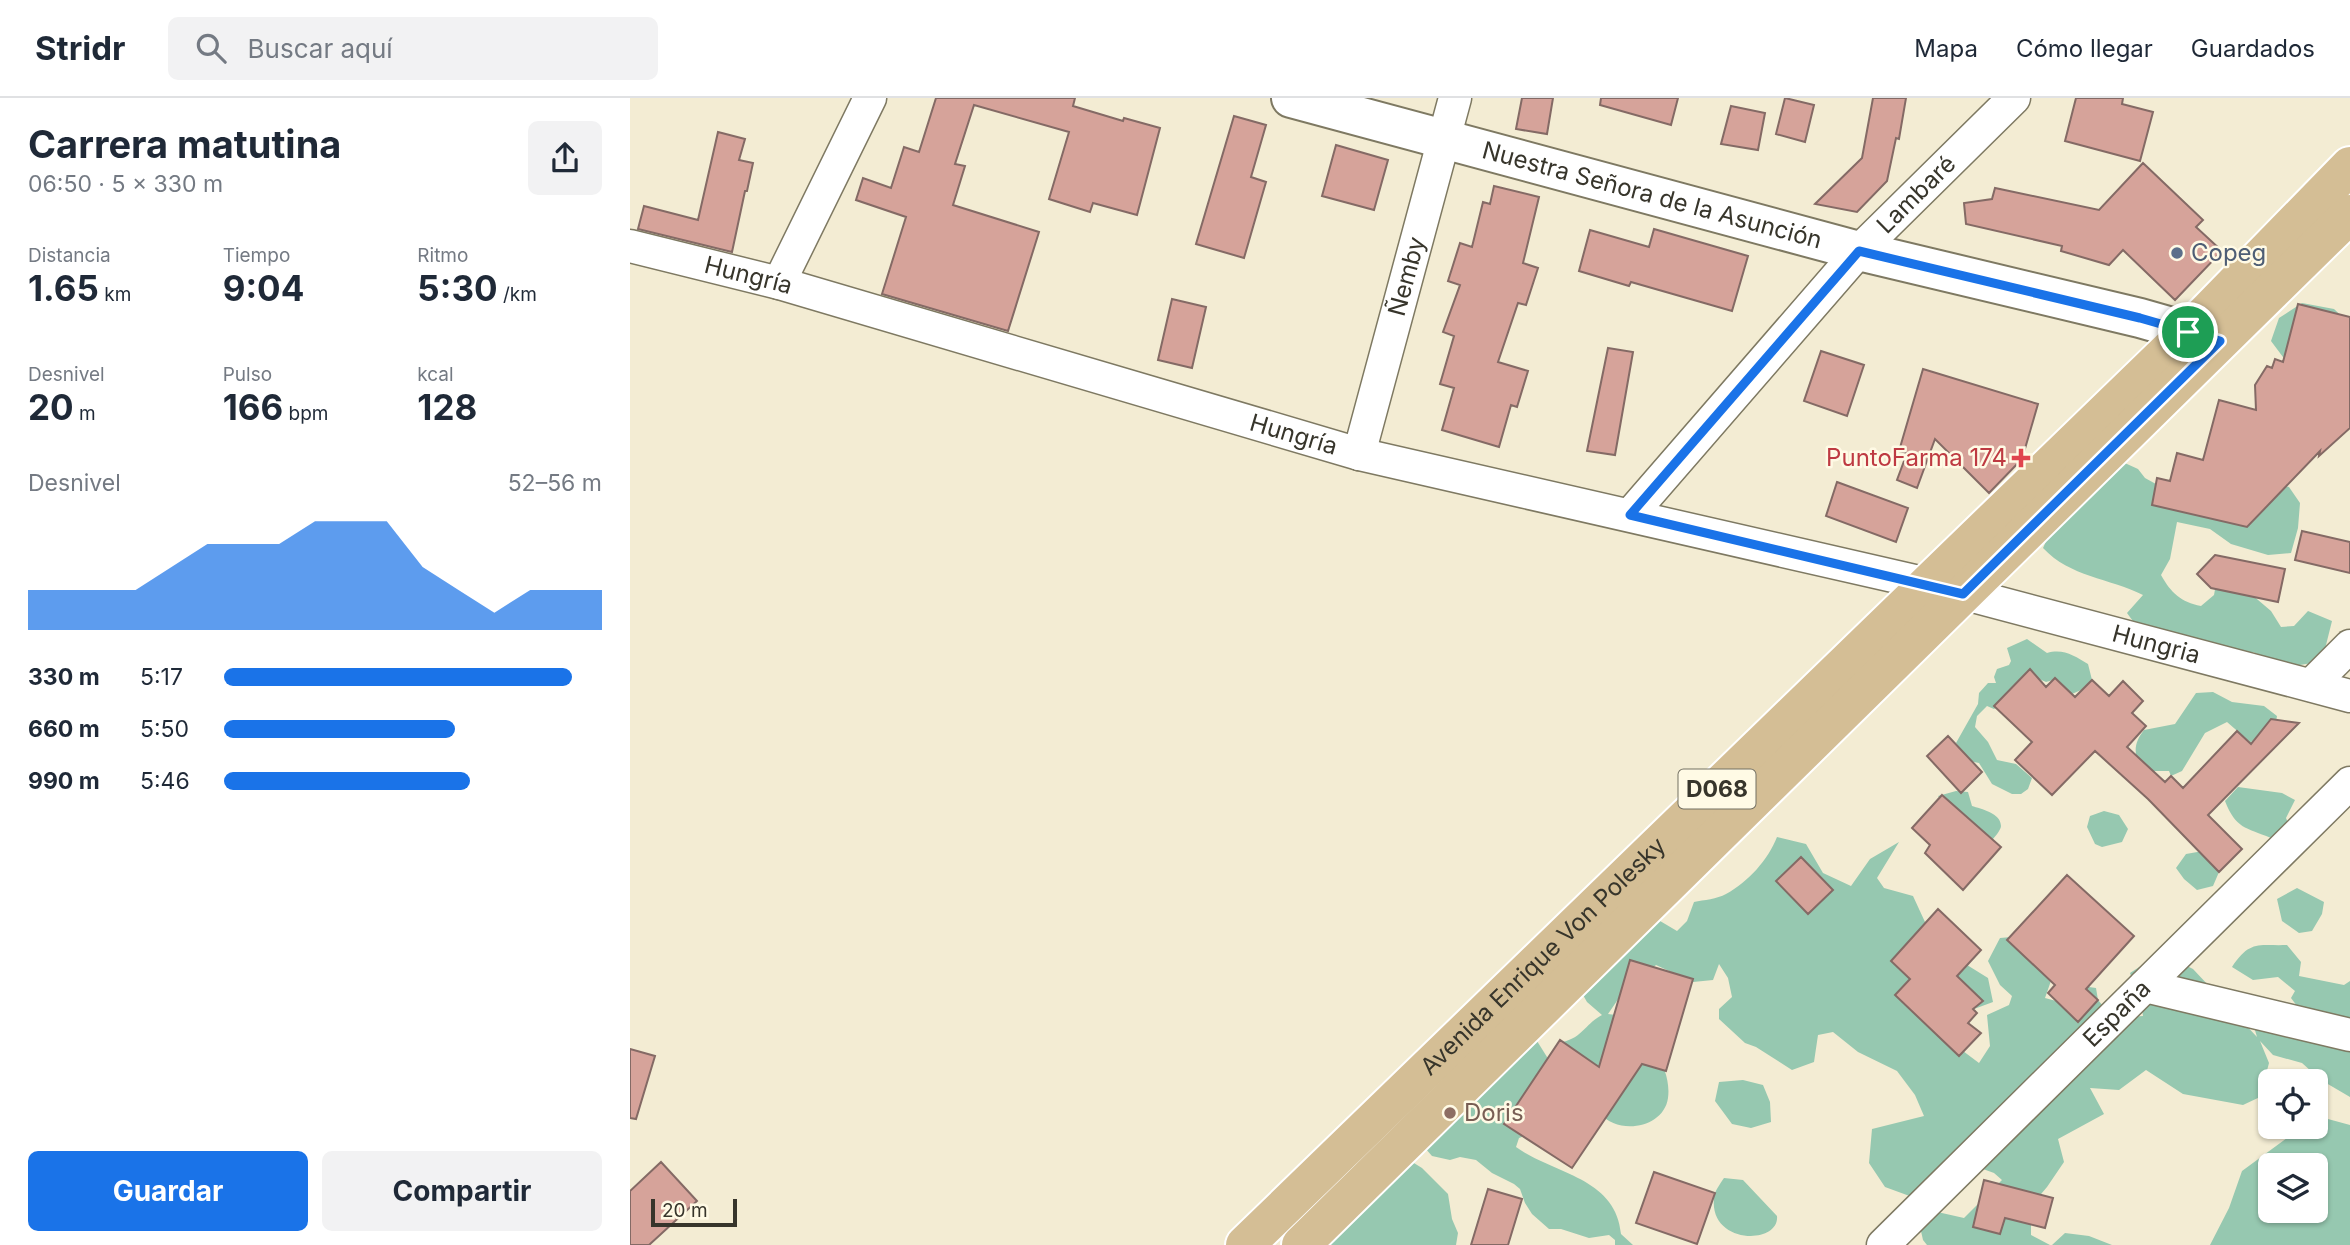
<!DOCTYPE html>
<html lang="es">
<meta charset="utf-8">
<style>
:root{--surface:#fff;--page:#f2f2f3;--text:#1f2937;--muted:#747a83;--line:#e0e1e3;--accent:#1a73e8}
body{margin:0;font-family:Inter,sans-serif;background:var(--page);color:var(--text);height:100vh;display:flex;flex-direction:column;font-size:26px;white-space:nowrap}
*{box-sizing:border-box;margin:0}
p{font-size:23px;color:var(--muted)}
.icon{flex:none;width:38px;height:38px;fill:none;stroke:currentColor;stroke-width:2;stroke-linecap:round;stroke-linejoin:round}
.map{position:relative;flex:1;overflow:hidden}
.drawer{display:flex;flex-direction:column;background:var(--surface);width:630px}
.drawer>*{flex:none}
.fabs{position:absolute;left:1628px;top:971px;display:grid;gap:14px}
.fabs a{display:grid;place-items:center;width:70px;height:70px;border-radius:10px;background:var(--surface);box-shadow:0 2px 5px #0004;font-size:35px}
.scale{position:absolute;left:21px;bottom:18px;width:86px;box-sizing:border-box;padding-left:7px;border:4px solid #37352b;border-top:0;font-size:19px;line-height:24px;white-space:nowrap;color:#37352b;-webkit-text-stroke:5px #fffae5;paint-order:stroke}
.pin{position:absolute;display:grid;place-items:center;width:60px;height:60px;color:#fff;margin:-30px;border:4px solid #fff;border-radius:50%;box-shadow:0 2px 7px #0007}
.round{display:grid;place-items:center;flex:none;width:74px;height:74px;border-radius:10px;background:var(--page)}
.overview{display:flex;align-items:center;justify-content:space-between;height:119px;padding:0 28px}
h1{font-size:38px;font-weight:700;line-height:52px}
.metrics{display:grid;grid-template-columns:repeat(3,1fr);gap:10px;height:119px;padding:7px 28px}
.metrics div{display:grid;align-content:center}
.metrics b{font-size:35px;font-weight:700}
.metrics small{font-size:19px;font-weight:400}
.metrics p{font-size:19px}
.chart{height:196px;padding:14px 28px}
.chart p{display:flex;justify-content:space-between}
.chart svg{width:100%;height:126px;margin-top:7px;fill:var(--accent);opacity:.7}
.primary-button{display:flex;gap:14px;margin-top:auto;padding:14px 28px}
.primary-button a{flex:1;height:80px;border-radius:10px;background:var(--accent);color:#fff;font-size:28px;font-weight:700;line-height:80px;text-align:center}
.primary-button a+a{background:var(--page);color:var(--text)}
ul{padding:0 28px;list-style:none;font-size:23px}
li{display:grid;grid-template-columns:112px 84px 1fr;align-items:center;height:52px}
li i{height:18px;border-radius:9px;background:var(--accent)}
header{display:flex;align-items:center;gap:42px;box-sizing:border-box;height:98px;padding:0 35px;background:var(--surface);border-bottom:2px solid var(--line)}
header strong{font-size:33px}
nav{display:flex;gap:38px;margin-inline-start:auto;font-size:24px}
.search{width:490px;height:63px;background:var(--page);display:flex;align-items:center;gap:18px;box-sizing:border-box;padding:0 24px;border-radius:10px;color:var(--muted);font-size:26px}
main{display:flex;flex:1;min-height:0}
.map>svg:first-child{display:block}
</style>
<header>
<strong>Stridr</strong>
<div class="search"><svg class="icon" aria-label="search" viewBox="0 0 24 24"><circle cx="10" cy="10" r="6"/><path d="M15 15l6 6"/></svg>Buscar aquí</div>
<nav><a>Mapa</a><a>Cómo llegar</a><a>Guardados</a></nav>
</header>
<main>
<section class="drawer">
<div class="overview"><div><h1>Carrera matutina</h1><p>06:50 · 5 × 330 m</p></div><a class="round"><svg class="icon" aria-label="share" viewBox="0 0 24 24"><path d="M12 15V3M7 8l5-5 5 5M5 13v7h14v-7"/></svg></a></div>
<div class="metrics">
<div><p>Distancia</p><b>1.65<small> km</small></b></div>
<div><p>Tiempo</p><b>9:04</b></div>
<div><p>Ritmo</p><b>5:30<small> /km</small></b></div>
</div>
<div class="metrics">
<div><p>Desnivel</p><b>20<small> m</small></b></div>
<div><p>Pulso</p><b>166<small> bpm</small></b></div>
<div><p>kcal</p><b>128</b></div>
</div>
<div class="chart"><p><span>Desnivel</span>52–56 m</p>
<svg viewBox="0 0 160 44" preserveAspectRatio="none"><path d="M0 44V30L10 30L20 30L30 30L40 22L50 14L60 14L70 14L80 6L90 6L100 6L110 22L120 30L130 38L140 30L150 30L160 30V44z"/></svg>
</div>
<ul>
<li><b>330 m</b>5:17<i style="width:92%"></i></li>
<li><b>660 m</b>5:50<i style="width:61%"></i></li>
<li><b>990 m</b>5:46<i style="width:65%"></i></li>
</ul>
<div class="primary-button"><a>Guardar</a><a>Compartir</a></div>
</section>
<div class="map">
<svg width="1720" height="1147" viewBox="0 0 1720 1147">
<rect width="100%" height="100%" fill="#f3ecd3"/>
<path fill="#96c8b0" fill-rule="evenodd" d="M1672 205 1704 211 1720 226 1659 267 1641 243 1649 220Z
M1475 356 1508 371 1515 380 1535 391 1625 381 1659 389 1670 405 1668 430 1661 455 1638 457 1601 446 1580 431 1547 424 1540 461 1531 477C1541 495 1551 504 1571 508L1584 497 1586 486 1614 490 1641 513 1651 529 1664 528 1678 513 1702 523 1695 551 1682 565 1658 569 1623 554 1600 559 1516 541 1497 515 1513 497C1479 480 1440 479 1413 450L1423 428Z
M1397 541 1417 555C1433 550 1445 558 1458 566L1462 582 1451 592 1442 596 1427 581 1416 584 1407 580 1364 611 1357 608 1347 618 1345 629 1358 644 1367 662 1386 666 1402 680 1398 691 1391 696H1382L1362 686 1349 665 1339 663 1326 645 1348 606 1349 595 1358 585H1366L1364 579 1367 571 1379 567 1381 563 1377 550Z
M1583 594 1602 604 1634 608 1647 618 1645 630 1636 641 1620 644 1597 624 1575 635 1552 673 1541 678 1539 673H1524L1511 670C1503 655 1504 645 1514 632L1545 626 1566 595Z
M1608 689 1652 695 1665 702 1656 720 1659 727 1641 740C1615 729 1606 731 1595 703Z
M1326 693 1338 694 1342 708C1351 711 1371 715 1371 728 1371 732 1364 740 1361 743L1316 708 1308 698Z
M1474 713 1489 717 1498 731 1492 744 1472 749 1465 746 1457 729 1460 718Z
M1147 739 1176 746 1193 775 1221 788 1240 761 1269 744 1247 780 1254 790 1283 798 1301 837 1329 862 1358 880 1363 904 1344 911 1329 950 1349 965 1360 948 1357 917 1379 907 1382 898 1370 887 1358 863 1370 840 1404 837 1423 877 1415 900 1430 904 1445 887 1466 890 1468 902 1483 920 1513 918 1511 905 1500 875 1531 855 1563 871 1627 939 1619 912 1673 916 1661 900 1665 893 1648 879 1623 882 1602 869C1620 842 1628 848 1657 847L1671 864 1669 878 1714 887 1720 883V999L1691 982 1672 965 1643 957 1630 943 1639 965 1630 999 1613 1007 1553 996 1516 972 1489 992 1460 990 1474 1016 1428 1041 1434 1064 1417 1089 1401 1108V1137L1420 1147H1297L1293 1142 1288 1120 1303 1113 1334 1120 1372 1082 1364 1075 1342 1067 1285 1100 1255 1089 1239 1065 1242 1031 1294 1018 1285 997 1267 973 1228 954 1203 934 1188 937 1184 964 1162 972 1126 949 1115 945 1089 921V911L1102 899 1098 880 1089 866 1083 882 1063 884 1026 867 991 897 978 916 1002 919C1018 942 1042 969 1038 1000 1034 1030 988 1038 970 1015 957 999 943 964 933 944 953 939 955 926 972 917L957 904 953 897 1025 820 1047 833 1057 823 1064 804C1074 802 1087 801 1096 796 1118 784 1138 762 1147 739Z
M1573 753 1589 774 1583 788 1567 792 1554 781 1546 770 1556 756Z
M1667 790 1694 804 1692 816 1682 833 1669 835 1652 823 1647 801Z
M897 935 907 943 922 967 897 1037 889 1040 886 1049C923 1076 986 1079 991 1136L1003 1147H985V1142L979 1137 959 1140 931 1131H919L902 1116 895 1105 890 1091 884 1086 862 1075 846 1062 830 1059 820 1062 802 1058 788 1042Z
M1113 982 1133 987 1140 1004 1141 1024 1121 1030 1102 1026 1085 1003 1089 984Z
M1687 1018 1720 1027V1147H1580L1599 1110 1612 1073 1672 1029H1685ZM1640 1068H1685V1113H1640Z
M766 1054 792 1070 818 1096 822 1121 828 1135 826 1147H690Z
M1094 1080 1113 1082 1147 1118C1150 1147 1079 1147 1084 1100 1084 1094 1090 1086 1094 1080Z
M1435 1135 1459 1138 1482 1147H1422Z"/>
<path fill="#d6a39a" stroke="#846a65" stroke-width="2" d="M306 0H445L443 8 493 23 494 20 530 30 507 117 463 105 460 114 419 101 439 34 344 7 325 66 335 68 323 107 409 134 378 233 252 196 276 119 226 102 233 80 261 90 274 49 289 54Z
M892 0H923L917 36 886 31Z
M971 0H1048L1041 27 970 7Z
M1155 0 1184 7 1175 44 1146 36Z
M1243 0H1276L1269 41 1266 40 1257 83 1227 114 1185 106 1232 60Z
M1446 0H1493L1492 6 1523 14 1510 63 1435 43Z
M1101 8 1135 15 1128 52 1091 46Z
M604 18 636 27 621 79 636 84 614 160 566 146Z
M88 34 115 41 109 62 123 65 117 93H115L102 154 8 131 14 108 68 122Z
M706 47 758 62 744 112 692 98Z
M1513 65 1573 122 1566 129 1592 153 1545 202 1493 152 1479 167 1431 153 1432 148 1336 126 1334 105 1362 101 1365 90 1469 112Z
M864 88 909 99 893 165 908 170 896 207 888 205 868 264 898 273 887 309 881 307 869 349 812 332 824 290 810 286 824 238 813 234 830 187 818 183 830 145 842 149 853 104 860 106Z
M1024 131 1118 158 1102 213 1001 184 999 188 949 173 960 132 1019 149Z
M542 201 576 209 562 270 528 262Z
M1668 206 1720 219V330L1689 358 1690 353 1617 429 1522 407 1527 380 1540 383 1547 355 1573 362 1589 302 1626 312 1625 287 1637 268 1642 270 1645 261 1653 264Z
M978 250 1003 254 985 357 957 353Z
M1191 253 1234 267 1217 318 1174 303Z
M1293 271 1408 306 1392 361 1359 395 1305 341 1287 390 1267 382 1277 355 1269 353Z
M1207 384 1278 410 1266 444 1196 418Z
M1672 433 1720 444V475L1665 462Z
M1585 457 1655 471 1648 504 1581 490 1567 476Z
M1400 571 1416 589 1425 580 1445 599 1462 582 1479 598 1493 583 1513 603 1502 615 1516 628 1497 649 1535 684 1541 678 1553 690 1607 633 1621 646 1641 621 1669 625 1578 717 1612 751 1589 774 1518 701 1465 653 1422 697 1385 662 1402 644 1364 608Z
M1318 638 1352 674 1331 695 1297 658Z
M1312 697 1371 749 1333 792 1295 755 1300 747 1282 730Z
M1171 759 1203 792 1178 816 1146 783Z
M1437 777 1504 838 1456 891 1468 902 1448 924 1418 895 1425 887 1377 842Z
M1308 811 1351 852 1327 878 1353 903 1343 911 1347 915 1338 925 1351 935 1329 958 1265 897 1280 881 1261 863Z
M1000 862 1063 881 1036 973 1012 966 942 1070 874 1026 930 942 969 969Z
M0 951 25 958 6 1021 0 1020Z
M31 1064 67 1103 19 1147H0V1093Z
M1024 1074 1085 1095 1067 1146 1006 1125Z
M1354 1082 1423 1100 1415 1130 1375 1120 1370 1136 1343 1129Z
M858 1091 892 1101 878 1147H841Z"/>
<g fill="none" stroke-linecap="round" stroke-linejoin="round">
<defs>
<g id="street">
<path id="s1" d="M0 148 149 185 729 356 1298 486 1720 598"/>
<path d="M149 185 240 0"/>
<path id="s2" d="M729 356 825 0"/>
<path id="s3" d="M1000 417 1229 153 1384 0"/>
<path d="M1681 587 1720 548"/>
<path d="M1515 888 1720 937"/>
<path id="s4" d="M1253 1147 1720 685"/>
</g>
<g id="secondary">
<path id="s5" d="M661 0 1229 153 1510 220 1587 242"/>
</g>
<g id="primary">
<path id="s6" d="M615 1147 1558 234 1720 68"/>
<path d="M671 1147 1720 116"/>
</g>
</defs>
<use href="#street" stroke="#7e7962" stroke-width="35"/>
<use href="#secondary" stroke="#7e7962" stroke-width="42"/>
<use href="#primary" stroke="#fff" stroke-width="42"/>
<use href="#street" stroke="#fff" stroke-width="32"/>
<use href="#secondary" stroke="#fff" stroke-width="38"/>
<use href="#primary" stroke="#d4be95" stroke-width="38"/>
</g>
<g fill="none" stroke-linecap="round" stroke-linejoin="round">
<defs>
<path id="route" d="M1229 153 1510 220 1590 243 1333 496 1000 417Z"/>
</defs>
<use href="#route" stroke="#fff" stroke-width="14"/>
<use href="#route" stroke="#1a73e8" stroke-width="9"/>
</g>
<circle fill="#5c6f8a" stroke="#fffae5" stroke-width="2.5" cx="1547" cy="155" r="7"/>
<path fill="#e0444e" stroke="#fffae5" stroke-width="2.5" d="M1387.5 349.5h7v7h7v7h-7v7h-7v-7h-7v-7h7z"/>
<circle fill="#8d6e63" stroke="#fffae5" stroke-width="2.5" cx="820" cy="1015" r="7"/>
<g text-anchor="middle" stroke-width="5" stroke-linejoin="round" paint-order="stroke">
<rect fill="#fffae5" stroke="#737063" stroke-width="2" x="1048.5" y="671.5" width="77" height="39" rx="5"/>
<g font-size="23" font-weight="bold" fill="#37352b">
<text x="1087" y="699">D068</text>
</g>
<g font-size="24" fill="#37352b" stroke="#fffae5">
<text dy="8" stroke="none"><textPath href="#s3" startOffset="430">Lambaré</textPath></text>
<text dy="8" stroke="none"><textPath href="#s5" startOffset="374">Nuestra Señora de la Asunción</textPath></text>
<text dy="8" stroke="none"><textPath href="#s1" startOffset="122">Hungría</textPath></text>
<text dy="8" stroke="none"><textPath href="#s2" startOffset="184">Ñemby</textPath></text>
<text dy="8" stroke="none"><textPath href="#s1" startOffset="690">Hungría</textPath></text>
<text dy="8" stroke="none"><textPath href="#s1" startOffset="1578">Hungria</textPath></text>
<text dy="8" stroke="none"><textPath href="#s6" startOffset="415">Avenida Enrique Von Polesky</textPath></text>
<text dy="8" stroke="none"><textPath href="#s4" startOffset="329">España</textPath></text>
</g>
<g font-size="24" fill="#4e5e75" stroke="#fffae5" text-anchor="start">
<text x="1561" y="163">Copeg</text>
</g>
<g font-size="24" fill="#be3a42" stroke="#fffae5" text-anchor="end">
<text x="1377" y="368">PuntoFarma 174</text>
</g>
<g font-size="24" fill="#785e54" stroke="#fffae5" text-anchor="start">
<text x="834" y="1023">Doris</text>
</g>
</g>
</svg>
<div class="fabs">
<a><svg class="icon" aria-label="locate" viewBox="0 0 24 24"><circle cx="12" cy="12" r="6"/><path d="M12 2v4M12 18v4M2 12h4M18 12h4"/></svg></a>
<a><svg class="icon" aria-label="layers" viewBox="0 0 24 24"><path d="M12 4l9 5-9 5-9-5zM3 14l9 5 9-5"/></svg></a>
</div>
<div class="scale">20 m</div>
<div class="pin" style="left:1558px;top:234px;background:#1e9e55"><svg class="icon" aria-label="arrive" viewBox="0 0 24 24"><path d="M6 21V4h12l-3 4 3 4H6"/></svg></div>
</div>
</main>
